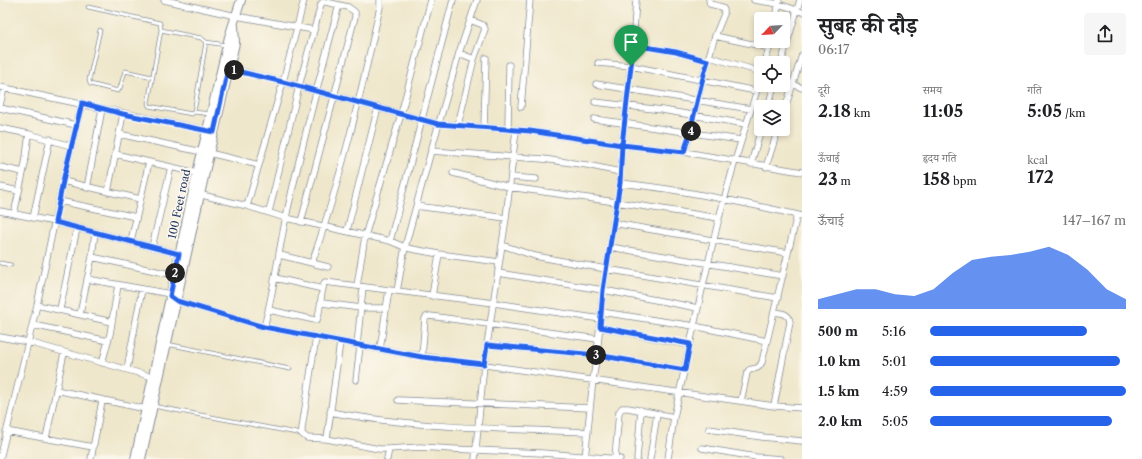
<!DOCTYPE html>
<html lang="hi">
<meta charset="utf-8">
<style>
:root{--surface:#fff;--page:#f6f6f6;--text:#202124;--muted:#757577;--accent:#2563eb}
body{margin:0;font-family:"Libre Caslon Text","Noto Serif Devanagari",serif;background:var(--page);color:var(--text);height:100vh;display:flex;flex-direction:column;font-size:15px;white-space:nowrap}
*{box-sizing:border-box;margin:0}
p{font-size:13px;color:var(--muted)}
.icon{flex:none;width:22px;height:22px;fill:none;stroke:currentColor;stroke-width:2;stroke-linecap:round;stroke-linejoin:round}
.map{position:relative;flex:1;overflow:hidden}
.details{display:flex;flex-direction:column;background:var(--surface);width:340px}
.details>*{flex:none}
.needle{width:26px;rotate:245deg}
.buttons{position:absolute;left:754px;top:12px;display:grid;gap:8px}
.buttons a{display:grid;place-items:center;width:36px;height:36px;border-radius:4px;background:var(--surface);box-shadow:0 2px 6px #0003;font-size:20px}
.pin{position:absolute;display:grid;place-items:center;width:34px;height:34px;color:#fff;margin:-41px -17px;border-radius:50% 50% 50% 0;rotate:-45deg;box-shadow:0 0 4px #0007}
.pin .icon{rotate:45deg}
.km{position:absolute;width:20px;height:20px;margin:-10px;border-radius:50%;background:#222;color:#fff;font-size:11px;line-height:20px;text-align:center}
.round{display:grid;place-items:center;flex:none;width:42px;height:42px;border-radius:4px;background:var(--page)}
.overview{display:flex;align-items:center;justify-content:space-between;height:68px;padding:0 16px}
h1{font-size:22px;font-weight:700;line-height:30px}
.stats{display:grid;grid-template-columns:repeat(3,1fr);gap:6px;height:68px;padding:4px 16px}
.stats div{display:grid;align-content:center}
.stats b{font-size:17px;font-weight:700}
.stats small{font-size:11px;font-weight:400}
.stats p{font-size:11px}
.chart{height:112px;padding:8px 16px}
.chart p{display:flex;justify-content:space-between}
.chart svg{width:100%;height:72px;margin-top:4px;fill:var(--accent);opacity:.7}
ul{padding:0 16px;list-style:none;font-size:13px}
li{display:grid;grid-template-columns:64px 48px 1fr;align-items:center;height:30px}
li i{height:10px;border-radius:5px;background:var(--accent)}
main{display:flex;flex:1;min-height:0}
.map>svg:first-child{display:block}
</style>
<main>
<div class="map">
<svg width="802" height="459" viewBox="0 0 802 459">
<rect width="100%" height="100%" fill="#fbf7ec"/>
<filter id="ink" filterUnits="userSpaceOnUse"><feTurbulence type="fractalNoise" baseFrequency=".025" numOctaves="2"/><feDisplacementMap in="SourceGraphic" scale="8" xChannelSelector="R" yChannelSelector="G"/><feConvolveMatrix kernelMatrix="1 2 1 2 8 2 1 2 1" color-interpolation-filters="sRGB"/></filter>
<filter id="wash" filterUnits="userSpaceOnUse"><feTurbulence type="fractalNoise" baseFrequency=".012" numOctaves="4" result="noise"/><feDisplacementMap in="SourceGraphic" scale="16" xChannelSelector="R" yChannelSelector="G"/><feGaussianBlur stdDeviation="0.9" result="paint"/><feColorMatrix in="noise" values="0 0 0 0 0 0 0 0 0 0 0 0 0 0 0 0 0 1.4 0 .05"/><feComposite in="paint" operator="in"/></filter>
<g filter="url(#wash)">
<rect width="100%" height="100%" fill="#efe7cb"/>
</g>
<g filter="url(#ink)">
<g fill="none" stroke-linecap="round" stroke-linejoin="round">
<defs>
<path id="lane" d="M88 7 160 23 161 30 148 103 149 106 192 114 194 112 206 42 201 38 161 30
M100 30 89 80 90 84 118 91 120 88 125 71 152 77
M206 42 226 45
M194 112 210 114
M0 263 11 265
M167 344 290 369
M153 406 302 434"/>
<path id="street" d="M164 0 236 16 314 30
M754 0 779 4 802 12
M776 19 779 0
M715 36 770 48
M633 45 676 52 708 61
M459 53 474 59
M710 57 761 72
M598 63 631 66 756 91
M765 63 771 41
M781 63 800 0
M227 68 283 82 438 124 530 131 622 145 684 152 802 172
M783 80 802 88
M596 84 751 109
M0 87 209 131
M595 102 662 110 746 124
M0 105 4 88
M521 107 530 0
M768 107 774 85
M0 108 76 125
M783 115 802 55
M594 119 741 140
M458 125 474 59 485 29 483 25 470 20
M484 127 486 58
M0 128 29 134 71 146
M508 129 509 65
M119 134 202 152
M431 151 543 159 587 165 620 172
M684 152 691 132 702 80 715 36 724 14V10L722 7 710 4 709 0
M209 153 259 165
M115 154 149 162
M751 164 761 129
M0 167 23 172
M766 167 778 129
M453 173 509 187 616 202 719 218
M511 177 536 179
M63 181 140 199
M620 183C681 189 742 202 802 216
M0 187 19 191
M87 188 102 109
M108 192 123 114
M198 194 247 206 286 218 390 241 407 248 439 254 499 262
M59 201 136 217
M247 206 283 82 304 0
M416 206 506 218
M0 211 55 222 179 254
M269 212 299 86 321 4 323 2H326L348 7 355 12V17L301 222
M14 214 25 164 29 134
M33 218 50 139
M613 223 788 253
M347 231 378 107
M131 241 149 162 197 173
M390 241 453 0
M502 245 535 256 606 269 778 298
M152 247 171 167
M610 247 783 276
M280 255 328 267
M92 257 174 275
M312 263C341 179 361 93 380 7V0
M498 273 603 290 698 308
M275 278 323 289
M87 279 165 293 170 295 177 301 264 327 401 353 774 406 802 408
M357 286 365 236 401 114 431 0
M397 291 494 303 601 319
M432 296 439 254
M322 303 361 308H386
M37 305 112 322
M60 309 77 228
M269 310 315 320H317C321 310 321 287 325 282L389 290
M601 312 694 326 767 341
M80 314 92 257 95 232
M33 325 108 341
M264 327C274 291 278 254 286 217 302 146 320 75 339 5
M600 327 690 345
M0 337 28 342 153 377
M316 337 302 428V434L307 438 327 439 379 449H389L420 447 452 449 542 453 620 459
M357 345 363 287
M487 345 597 355 685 370
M380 349 389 290 397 291 405 247 431 151 459 53 477 0
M422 357 425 319 426 317 430 316 598 339
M102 363 110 334 118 285
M127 369 142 289
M356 380 360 346
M56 390 146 409
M398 400 590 408
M741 401 747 373 749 370C756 368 759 369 762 362L797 215
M774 406 790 322C789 313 782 313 774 312
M330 412C415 428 502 429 588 432
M709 429 762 437 802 441
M6 431 93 447
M46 438 64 353
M327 439 340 342
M702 448 756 457 781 459
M615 458 619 412 622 408H628L674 417
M0 459 37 305 63 181 82 103
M91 459 102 401
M387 459 389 449
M475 459 484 365 506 218 516 130
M585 459 593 379 597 355 603 290 620 183 622 145 633 45 636 0
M637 459 641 410
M650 459 657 414
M668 459 674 417 703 285 719 218 735 161 761 77"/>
<path id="secondary" d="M135 459 197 173 229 37 241 0
M141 459 210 150 235 43 234 26"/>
</defs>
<use href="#lane" stroke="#858b94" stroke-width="4.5"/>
<use href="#street" stroke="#858b94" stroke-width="7"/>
<use href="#secondary" stroke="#858b94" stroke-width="10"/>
<use href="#lane" stroke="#fff" stroke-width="3"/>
<use href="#street" stroke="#fff" stroke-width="5.5"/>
<use href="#secondary" stroke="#fff" stroke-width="8"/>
</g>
</g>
<g fill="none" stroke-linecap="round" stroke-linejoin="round" filter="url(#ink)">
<defs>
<path id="route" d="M631 66 622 145 530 131 438 124 283 82 228 69 214 132 123 114 82 103 63 181 55 222 179 254 170 296 177 301 264 327 422 357 484 364 487 345 597 355 685 370 690 344 600 327 603 290 620 183 622 145 684 152C694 122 698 91 708 61L676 52 633 45 631 66"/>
</defs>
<use href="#route" stroke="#fff" stroke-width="8"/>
<use href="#route" stroke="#2563eb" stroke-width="5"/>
</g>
<g text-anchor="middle" stroke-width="3.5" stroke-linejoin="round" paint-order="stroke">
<g font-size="11" fill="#1b2f5e" stroke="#fbf7ec">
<text transform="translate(179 204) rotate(-78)" y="4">100 Feet road</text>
</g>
</g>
</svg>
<div class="buttons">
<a><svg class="needle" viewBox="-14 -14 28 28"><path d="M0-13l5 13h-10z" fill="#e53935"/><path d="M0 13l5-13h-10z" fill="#757577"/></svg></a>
<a><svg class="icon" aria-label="locate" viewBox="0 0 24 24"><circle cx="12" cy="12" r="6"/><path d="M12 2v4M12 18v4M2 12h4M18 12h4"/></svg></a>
<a><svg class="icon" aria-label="layers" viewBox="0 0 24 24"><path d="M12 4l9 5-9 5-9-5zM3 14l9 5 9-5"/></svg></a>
</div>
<div class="pin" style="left:631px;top:66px;background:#1e9e55"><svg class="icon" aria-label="arrive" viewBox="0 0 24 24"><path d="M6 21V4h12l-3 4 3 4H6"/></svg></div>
<b class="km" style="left:234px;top:70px">1</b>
<b class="km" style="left:175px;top:273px">2</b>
<b class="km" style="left:596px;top:355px">3</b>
<b class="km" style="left:691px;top:131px">4</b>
</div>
<section class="details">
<div class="overview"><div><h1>सुबह की दौड़</h1><p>06:17</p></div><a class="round"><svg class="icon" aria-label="share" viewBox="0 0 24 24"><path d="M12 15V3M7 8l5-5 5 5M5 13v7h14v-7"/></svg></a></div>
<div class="stats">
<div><p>दूरी</p><b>2.18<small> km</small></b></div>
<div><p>समय</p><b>11:05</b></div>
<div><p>गति</p><b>5:05<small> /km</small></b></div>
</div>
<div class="stats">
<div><p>ऊँचाई</p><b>23<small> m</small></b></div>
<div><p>हृदय गति</p><b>158<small> bpm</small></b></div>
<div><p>kcal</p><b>172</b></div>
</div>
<div class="chart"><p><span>ऊँचाई</span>147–167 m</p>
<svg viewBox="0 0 160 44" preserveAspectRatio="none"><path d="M0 44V38L10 35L20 32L30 32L40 35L50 36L60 32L70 22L80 14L90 12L100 11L110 9L120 6L130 11L140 20L150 32L160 38V44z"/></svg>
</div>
<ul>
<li><b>500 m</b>5:16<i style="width:80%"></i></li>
<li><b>1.0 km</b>5:01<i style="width:97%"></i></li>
<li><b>1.5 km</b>4:59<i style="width:100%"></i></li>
<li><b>2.0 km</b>5:05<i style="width:93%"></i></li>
</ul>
</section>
</main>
